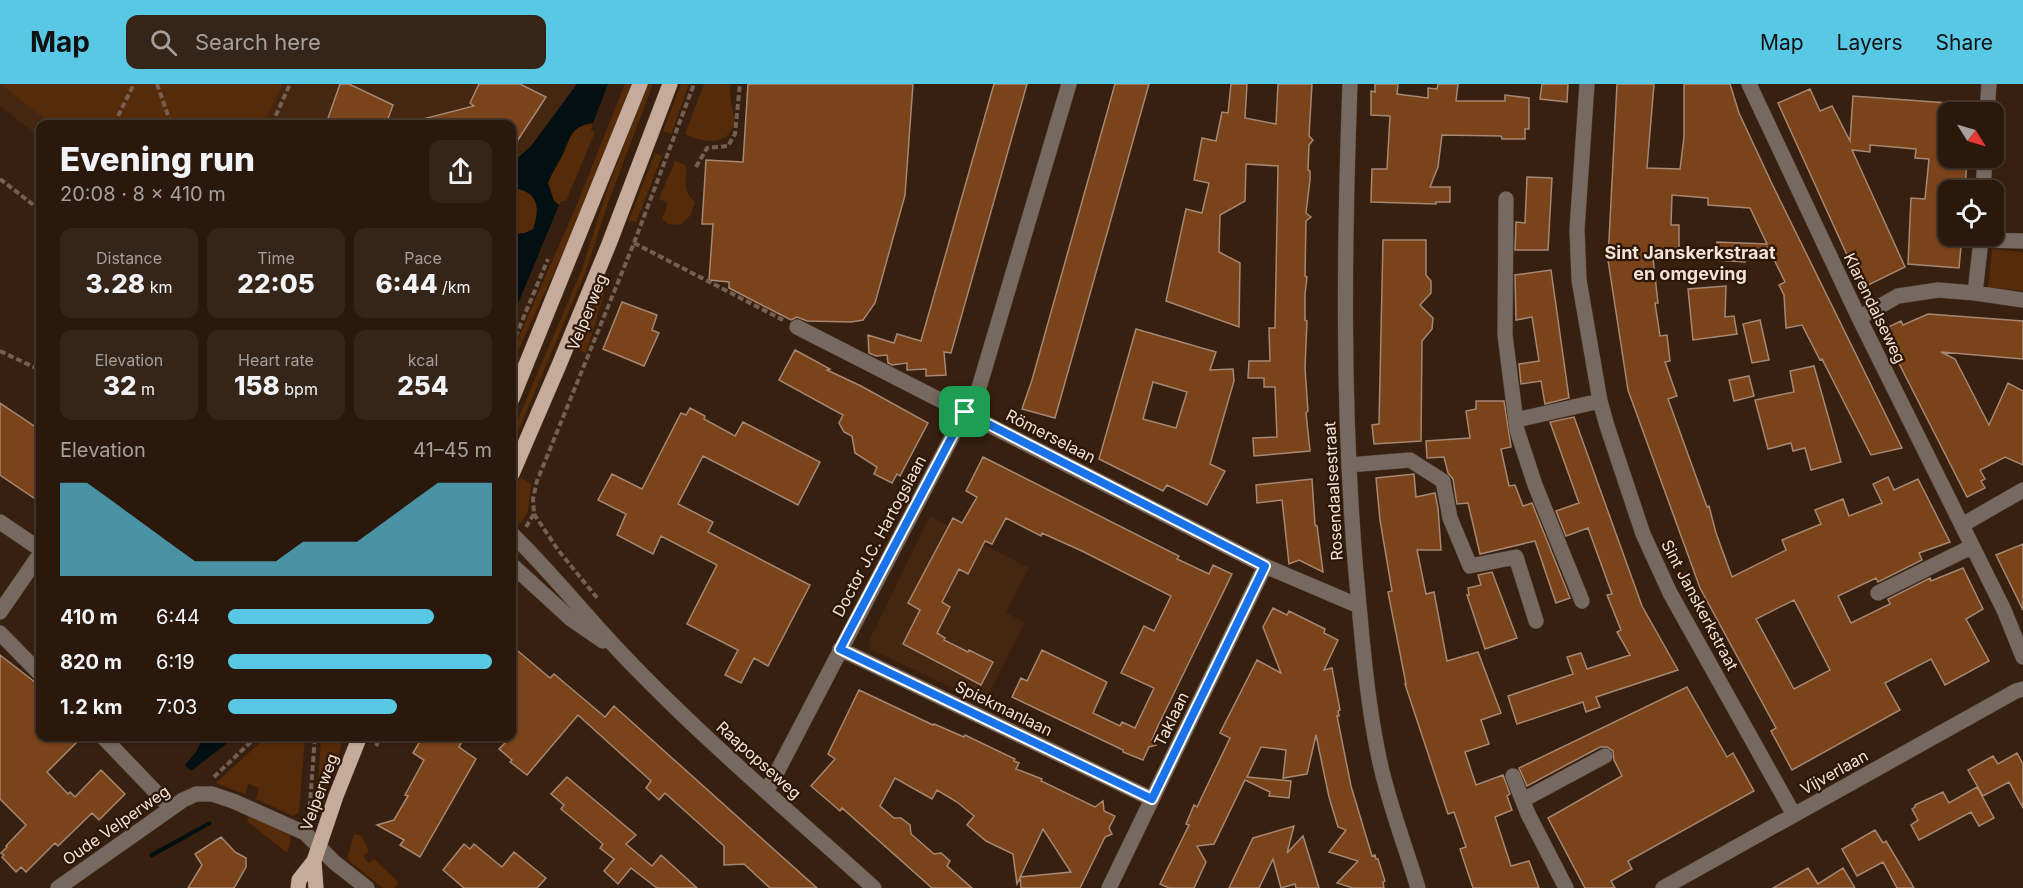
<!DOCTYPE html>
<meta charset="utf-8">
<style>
:root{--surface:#29180b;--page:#352519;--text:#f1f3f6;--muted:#a5a09d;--line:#45372c;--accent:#59c8e5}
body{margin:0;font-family:Inter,sans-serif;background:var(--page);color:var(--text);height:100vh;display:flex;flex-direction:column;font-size:22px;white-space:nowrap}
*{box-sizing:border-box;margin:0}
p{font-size:20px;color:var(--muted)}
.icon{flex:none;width:33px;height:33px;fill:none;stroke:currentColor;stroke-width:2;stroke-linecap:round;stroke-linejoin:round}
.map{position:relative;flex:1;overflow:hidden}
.drawer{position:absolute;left:36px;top:36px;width:480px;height:621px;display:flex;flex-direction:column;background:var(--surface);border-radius:12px;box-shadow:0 2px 4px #0004,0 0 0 2px var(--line)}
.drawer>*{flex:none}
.needle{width:39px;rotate:127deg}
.controls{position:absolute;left:1938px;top:18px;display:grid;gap:12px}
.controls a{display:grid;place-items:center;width:66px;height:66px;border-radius:12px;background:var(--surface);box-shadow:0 2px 4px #0004,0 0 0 2px var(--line);font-size:30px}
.pin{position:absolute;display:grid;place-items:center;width:51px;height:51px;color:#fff;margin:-26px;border-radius:12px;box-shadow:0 3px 9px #0006}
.round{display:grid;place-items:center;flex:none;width:63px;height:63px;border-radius:12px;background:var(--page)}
.overview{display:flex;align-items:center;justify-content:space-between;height:102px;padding:0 24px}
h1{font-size:33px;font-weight:800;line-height:45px}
.metrics{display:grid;grid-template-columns:repeat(3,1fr);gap:9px;height:102px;padding:6px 24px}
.metrics div{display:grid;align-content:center;border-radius:12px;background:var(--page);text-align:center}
.metrics b{font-size:26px;font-weight:800}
.metrics small{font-size:16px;font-weight:400}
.metrics p{font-size:16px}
.chart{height:168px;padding:12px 24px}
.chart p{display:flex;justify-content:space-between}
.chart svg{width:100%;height:108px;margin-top:6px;fill:var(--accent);opacity:.7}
ul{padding:0 24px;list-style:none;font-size:20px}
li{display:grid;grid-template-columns:96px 72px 1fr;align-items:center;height:45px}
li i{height:15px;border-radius:8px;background:var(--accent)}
header{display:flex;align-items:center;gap:36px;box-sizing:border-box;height:84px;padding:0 30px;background:var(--accent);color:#111}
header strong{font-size:28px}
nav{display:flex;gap:33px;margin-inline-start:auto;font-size:21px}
.search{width:420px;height:54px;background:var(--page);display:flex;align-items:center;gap:15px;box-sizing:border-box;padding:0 21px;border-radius:12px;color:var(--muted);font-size:22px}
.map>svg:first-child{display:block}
</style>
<header>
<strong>Map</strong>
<div class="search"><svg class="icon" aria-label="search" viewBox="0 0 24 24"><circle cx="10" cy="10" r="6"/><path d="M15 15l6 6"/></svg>Search here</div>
<nav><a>Map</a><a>Layers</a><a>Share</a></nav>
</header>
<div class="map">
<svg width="2023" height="804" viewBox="0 0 2023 804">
<rect width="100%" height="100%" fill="#37200f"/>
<path fill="#442611" d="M0 0H606L512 226V40H40V53L0 22Z
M930 432 1029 484 1006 529 1025 538 984 619 870 565 868 559Z"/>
<path fill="#562b09" d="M0 0H281L283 1 263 40H52Z
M625 0H632L585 121 512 280V269L578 118Z
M647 0H653L609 116 586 187 512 362V349L582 185 604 115Z
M681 0H689L671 50 663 47Z
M704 0H731C728 14 734 26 735 41 732 44 729 51 725 53 713 61 696 55 685 50Z
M593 39 591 46 595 48 566 117H562L559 121 554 117 548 99C552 89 557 81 562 72 571 54 569 43 593 39Z
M655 69 662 72 636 138 629 136Z
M675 77 685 81 687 86C684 99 685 110 695 118L690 132 680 141 668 140 662 135 668 119 659 115Z
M512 104C538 107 541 122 533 145L525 149 512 150Z
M1992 165 2023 168V207L1988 203Z
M600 205 605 207 586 269 575 265Z
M520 393 531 400 528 427 520 440C513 425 512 409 520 393Z
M267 652 305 653 299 728 293 732 256 715 259 704 248 700 245 710 216 699Z
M321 653H344L323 717 317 715Z
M249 731 290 751 291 756 287 769 247 737Z
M354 750 362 752 369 768 363 772 368 779 374 775 399 799 394 804H383L349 777 348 772Z"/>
<path fill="#020f13" d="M577 0H608L593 39C569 43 571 54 562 72 557 81 552 89 548 99L554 117 559 121 512 234V150L525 149 533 145C541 122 538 107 512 104V79L531 62Z
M204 653H235L191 687 185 681 196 668Z
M210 737 212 740 151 774 149 770Z"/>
<path fill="#7a4319" stroke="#a58774" stroke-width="1.5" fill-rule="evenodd" d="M340 0H349L393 21 386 40H326Z
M479 0H520L546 13 512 65V40H424L423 35 474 22 470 19Z
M748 0H913L905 111 875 219 863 236 851 238 807 237 797 233 791 236 729 204V198L709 196 713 140H702L706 76 743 78Z
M994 0H1027L951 269 944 268 946 291 926 292V285L907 286V279L892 281 888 279 887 271 876 272 869 269 868 251 894 259 897 250 921 257Z
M1115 0H1149L1055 334 1022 325 1032 296Z
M1231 0H1247L1245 34 1276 40 1278 0H1312L1309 52 1313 56 1309 61 1308 86 1310 87V96L1306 129 1311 133 1306 137 1305 192 1307 193 1305 210V236L1307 237 1305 284 1308 327 1306 329 1310 367 1254 372 1253 354 1277 353 1275 303H1264V294H1248L1249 277H1270L1269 244H1275L1278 82 1246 80 1245 117 1220 131 1219 168 1240 179 1239 243 1166 217 1186 125 1202 129 1209 99 1194 96 1202 54 1216 57 1222 28 1228 29Z
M1375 0H1398L1397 10 1428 14V4L1437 5 1438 0H1458L1456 17H1505V11L1529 14V45H1525V55H1502L1501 52 1442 51 1438 83 1430 103H1450V118H1436V120L1371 118 1372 85H1387L1390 32 1371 31V7L1375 8Z
M1542 0H1568L1567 18 1540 15Z
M1617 0H1654L1647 84 1680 85 1684 53V0H1730L1739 29 1773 102 1902 364 1871 371 1822 275 1820 276 1802 241 1786 244 1784 211 1779 201 1785 198 1768 163 1745 173V178L1716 176 1717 158 1767 160 1750 124 1708 121V114L1672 111 1671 141H1679V165H1652L1658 219H1655L1660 252 1667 251 1670 277 1665 278 1677 312 1668 315 1707 423 1709 422 1716 449 1732 493 1786 466 1782 456 1821 440 1815 426 1843 415 1849 432 1882 419 1873 400 1888 393 1894 406 1918 395 1950 458 1919 469 1922 476 1878 498 1876 494 1838 512 1851 539 1890 520 1888 515 1930 494 1931 497 1963 484 1983 525 1966 535 1989 577 1945 601 1931 575 1885 599 1900 626 1792 686 1771 647 1776 644 1700 504 1628 306 1608 176ZM1794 516 1830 586 1794 605 1756 535Z
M1810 5 1820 27 1832 22 1850 57 1853 12 1948 19V74H1967L1965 106H1948V152H1962L1959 184 1908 180 1911 114 1925 115 1929 75 1915 74 1916 65 1870 61V68L1852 66 1905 183 1862 204 1778 19Z
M1527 93 1552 94 1548 166H1515L1516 138 1525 139Z
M1383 156H1426V191L1431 197V209L1420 221 1433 234 1432 245 1422 257 1421 357 1374 360 1372 341 1379 340Z
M1551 186 1569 314 1545 320 1541 297 1521 300 1519 280 1539 277 1532 233 1516 236 1515 191Z
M1726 202 1725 233 1734 232 1737 250 1693 256 1688 205Z
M622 218 657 231 652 246 659 249 644 282 603 265Z
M1928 230 2023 237V275L1941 268 1955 275 1989 341 2008 299 2023 307V381L2005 373 1980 386 1985 395 1981 397 1985 404 1967 413 1882 246 1901 237 1903 241Z
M1760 236 1769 276 1752 279 1743 240Z
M1136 245 1216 268 1210 286 1233 285 1234 297 1210 380 1225 387 1207 421 1167 401 1163 407 1099 375ZM1153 298 1187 308 1176 344 1143 335Z
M795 266 830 285 827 286 861 302 928 339 900 392 897 390 892 399 874 390 877 383 855 369 852 352 844 348 839 339 843 331 779 296Z
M1814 282 1841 378 1811 386 1805 364 1793 367 1791 359 1768 365 1755 316 1794 308 1790 287Z
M1749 292 1754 312 1734 317 1729 296Z
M1476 317H1504L1511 363 1501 365 1509 402 1515 401 1523 422 1532 419 1570 514 1556 519 1535 457 1480 470 1468 419 1457 420 1453 395 1448 389 1444 373 1427 374 1426 357 1470 354 1466 327 1476 325Z
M0 319 40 346V418L0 391Z
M690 324 705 332 704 335 735 352 743 338 820 378 798 421 703 372 678 420 713 438 708 448 810 501 768 582 754 574 741 599 725 591 738 566 687 540 717 481 661 452 653 470 617 451 626 430 598 416 612 390 642 405 681 329 686 331Z
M1574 333 1642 522 1678 586 1596 613 1600 623 1586 628 1583 618 1517 640 1508 612 1573 590 1567 573 1581 569 1587 585 1630 571 1617 548 1621 546 1607 511 1612 510 1588 444 1566 452 1556 427 1579 419 1550 338Z
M983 373 1179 472 1177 475 1209 490 1213 481 1232 490 1157 644 1152 656 1156 661 1149 663 1143 676 1123 668V666L1012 613 1021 594 1027 597 1042 566 1107 598 1093 629 1120 642 1122 638 1135 644 1154 604 1121 589 1144 542 1154 547 1171 512 1082 467 1042 449 1041 452 1006 434 992 460 985 457 968 490 959 485 942 518 950 523 937 549 945 554 944 556 968 568 969 566 993 578 981 601 903 560 920 526 908 519 953 434 962 439 977 413 966 407Z
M1414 390 1416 413 1435 409 1438 424 1441 466H1417L1426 510 1434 508 1447 577 1478 568 1501 629 1481 636 1489 660 1465 668 1476 701 1503 691 1510 710 1507 712 1512 726 1495 733 1511 782 1529 777 1539 804H1473L1460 765 1466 763 1454 728 1448 730 1405 600H1406L1388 508 1392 507 1380 436 1376 394Z
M1312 395 1315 441 1317 442 1323 488 1299 476 1289 480 1282 416 1257 419 1256 401Z
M2023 460V526L1996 471Z
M1492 488 1517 554 1485 565 1467 511H1469L1468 504 1481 501 1478 491Z
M1273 524 1287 531 1289 527 1325 545 1324 549 1338 556 1324 586 1332 584 1340 626 1338 627 1339 632H1337L1351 702 1372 772 1375 771 1376 775H1378L1385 797 1383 798 1384 804H1353L1337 799 1358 777 1329 768 1346 746 1338 743 1329 713 1316 651 1307 690 1283 694 1286 666 1261 663 1247 693 1291 697 1289 714 1269 712 1270 708 1245 696 1214 760 1197 762 1206 778 1194 804H1169L1160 800 1189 741 1186 740 1194 721 1197 723 1230 654 1220 649 1257 576 1281 589 1263 543Z
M512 562 550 594 554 590 605 633 614 622 817 804H770L744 780 724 781V762L665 709 659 716 646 704 651 697 578 631 527 691 510 678 512 676 499 665 512 652Z
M0 571 40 602V652H83L47 688 68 710 70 708 75 713 101 686 125 710 99 736 92 729 58 762 55 759 26 788 21 783 16 788 2 773 4 771 1 769 7 763 6 762 26 741 0 715Z
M1687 603 1727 673 1733 669 1754 707 1628 777 1632 785 1611 797 1615 804H1585L1548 734 1622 692 1614 676 1613 667 1607 663H1600L1527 702 1519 684Z
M859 606 933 641 934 640 964 653 965 651 1015 675 1014 677 1019 679 1016 685 1042 695 1041 697 1095 723 1103 717 1104 727 1115 732 1109 744 1112 750 1105 753 1080 804H1021L1020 793 1071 788 1043 745 1017 800 1013 770 986 757 967 741 974 732 957 718 937 706 932 715 895 694 880 722 894 734H901L910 741 911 750 934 770 941 769 950 777 947 782 972 804H932L842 724 840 727 811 702 835 675 828 670Z
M423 652H465L459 663 476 675 420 773 400 761 404 756 377 741 394 736 408 712 405 711 424 676 413 669Z
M2017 669 2023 680V724L2009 698 1983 712 1968 686 1993 672 1998 680Z
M567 693 636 751 626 760 652 782 661 771 697 804H657L631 784 618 800 604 787 614 775 600 764 603 760 561 725 564 721 551 710Z
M1977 703 1994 734 1979 742 1971 728 1919 756 1911 741 1918 736 1912 725 1915 723V721L1943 708 1949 719Z
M1294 742 1287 769 1303 752 1319 804H1296L1295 800 1281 804 1273 775 1259 804H1229L1253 754Z
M1875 746 1883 759 1886 757 1914 804H1897L1883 778 1857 792 1842 765Z
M221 753 235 768 246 774V783L234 804H188L202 781 195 770Z
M464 760 470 765 474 760 502 783 514 768 546 794 537 804H464L443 786Z
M1808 784 1818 800 1843 784 1855 804H1773Z"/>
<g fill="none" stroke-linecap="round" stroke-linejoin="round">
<defs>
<path id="minor" d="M1350 0C1344 163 1342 326 1356 489 1362 551 1366 613 1379 674 1388 718 1405 761 1418 804
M1587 0 1577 145 1579 196 1600 317 1607 342 1643 450 1670 509 1794 731
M1749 0 1859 234 2004 526 2023 573
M1987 28 1989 0
M1983 106 1985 74
M1506 115 1505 251 1517 346 1535 401 1582 517
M2023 157 1981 156 1975 209 2023 216
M1859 234 1898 212 1938 206 1975 209
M797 243 1265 482 1359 522
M1516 336 1600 317
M1349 381 1410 376 1443 397 1450 434 1470 482 1516 473 1536 537
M0 438 40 465
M1962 441 2023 406
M512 450C551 488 585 531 623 571 702 654 790 728 874 804
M512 481 571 535 603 557
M1878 509 1971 463
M0 528 40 470
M0 549 40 590
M840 565 1152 715
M102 652 171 724
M1513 692 1528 730 1566 804
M767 707 965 328 978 307 1069 0
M1523 716 1605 672
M58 804 183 716 196 710H212L233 717 305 749 334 778 367 804
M1109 804 1265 482
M1663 804 2016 607 2023 605"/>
<path id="major" d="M512 315 640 0
M512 390 559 281 609 160 670 0
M314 777 316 804
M298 804 299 796 314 777 336 712 360 652"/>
</defs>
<use href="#minor" stroke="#513b2b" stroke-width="16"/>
<use href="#major" stroke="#513b2b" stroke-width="16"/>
<path stroke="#745f50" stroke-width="4" stroke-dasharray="6 3" stroke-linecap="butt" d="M157 0 171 40
M114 40 134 0
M272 40 290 0
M696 83 707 64 728 62 735 50 740 0
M0 95 40 126
M634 159 783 236
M512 261 548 175
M0 267 40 286
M534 430 558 466 598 515
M526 443 534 430 533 415 537 397 634 159 694 0
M376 662 381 652
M214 693 257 652
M309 732 315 652"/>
<use href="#minor" stroke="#766961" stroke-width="15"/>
<use href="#major" stroke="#c6ab9b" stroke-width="15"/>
</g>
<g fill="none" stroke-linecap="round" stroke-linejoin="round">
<defs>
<path id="route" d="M965 328 1265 482 1152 715 840 565Z"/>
</defs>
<use href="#route" stroke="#fff" stroke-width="12"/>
<use href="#route" stroke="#1a73e8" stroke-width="8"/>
</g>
<g text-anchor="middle" stroke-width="4.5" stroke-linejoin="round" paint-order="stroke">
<g font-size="16" fill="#f3e2d8" stroke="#2d1606">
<text transform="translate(1875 224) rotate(64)" y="6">Klarendalseweg</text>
<text transform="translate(587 228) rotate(-68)" y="6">Velperweg</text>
<text transform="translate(1051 352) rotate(27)" y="6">Römerselaan</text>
<text transform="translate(1333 407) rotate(-93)" y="6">Rosendaalsestraat</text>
<text transform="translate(879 452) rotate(-62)" y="6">Doctor J.C. Hartogslaan</text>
<text transform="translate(1700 521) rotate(62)" y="6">Sint Janskerkstraat</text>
<text transform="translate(1004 624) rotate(26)" y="6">Spiekmanlaan</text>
<text transform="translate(1171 635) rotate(-64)" y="6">Taklaan</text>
<text transform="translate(759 676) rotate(42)" y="6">Raapopseweg</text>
<text transform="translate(1834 688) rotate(-29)" y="6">Vijverlaan</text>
<text transform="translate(319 708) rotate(-70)" y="6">Velperweg</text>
<text transform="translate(116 741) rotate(-35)" y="6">Oude Velperweg</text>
</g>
<g font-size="18" font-weight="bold" fill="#f3e2d8" stroke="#2d1606">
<text x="1690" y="175">Sint Janskerkstraat<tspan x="1690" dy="21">en omgeving</tspan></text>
</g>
</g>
</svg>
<div class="controls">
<a><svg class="needle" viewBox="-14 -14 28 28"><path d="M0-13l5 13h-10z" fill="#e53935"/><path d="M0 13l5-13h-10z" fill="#a5a09d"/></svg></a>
<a><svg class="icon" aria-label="locate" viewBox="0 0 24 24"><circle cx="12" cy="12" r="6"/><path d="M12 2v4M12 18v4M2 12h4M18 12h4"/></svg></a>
</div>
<div class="pin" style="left:965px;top:328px;background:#1e9e55"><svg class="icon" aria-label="arrive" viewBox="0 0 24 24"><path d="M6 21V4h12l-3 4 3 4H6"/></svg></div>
<section class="drawer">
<div class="overview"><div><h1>Evening run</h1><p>20:08 · 8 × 410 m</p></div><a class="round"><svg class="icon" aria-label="share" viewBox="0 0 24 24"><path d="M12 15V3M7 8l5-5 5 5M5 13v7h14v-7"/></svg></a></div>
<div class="metrics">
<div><p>Distance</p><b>3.28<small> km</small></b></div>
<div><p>Time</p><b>22:05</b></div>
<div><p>Pace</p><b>6:44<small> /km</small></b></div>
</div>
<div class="metrics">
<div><p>Elevation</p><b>32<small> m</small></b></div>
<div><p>Heart rate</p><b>158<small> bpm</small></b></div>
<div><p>kcal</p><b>254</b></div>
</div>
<div class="chart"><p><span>Elevation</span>41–45 m</p>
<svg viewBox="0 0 160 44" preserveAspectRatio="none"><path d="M0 44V6L10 6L20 14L30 22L40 30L50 38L60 38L70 38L80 38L90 30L100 30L110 30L120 22L130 14L140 6L150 6L160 6V44z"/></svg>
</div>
<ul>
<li><b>410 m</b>6:44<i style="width:78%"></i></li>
<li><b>820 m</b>6:19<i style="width:100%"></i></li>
<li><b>1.2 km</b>7:03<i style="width:64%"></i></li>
</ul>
</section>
</div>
